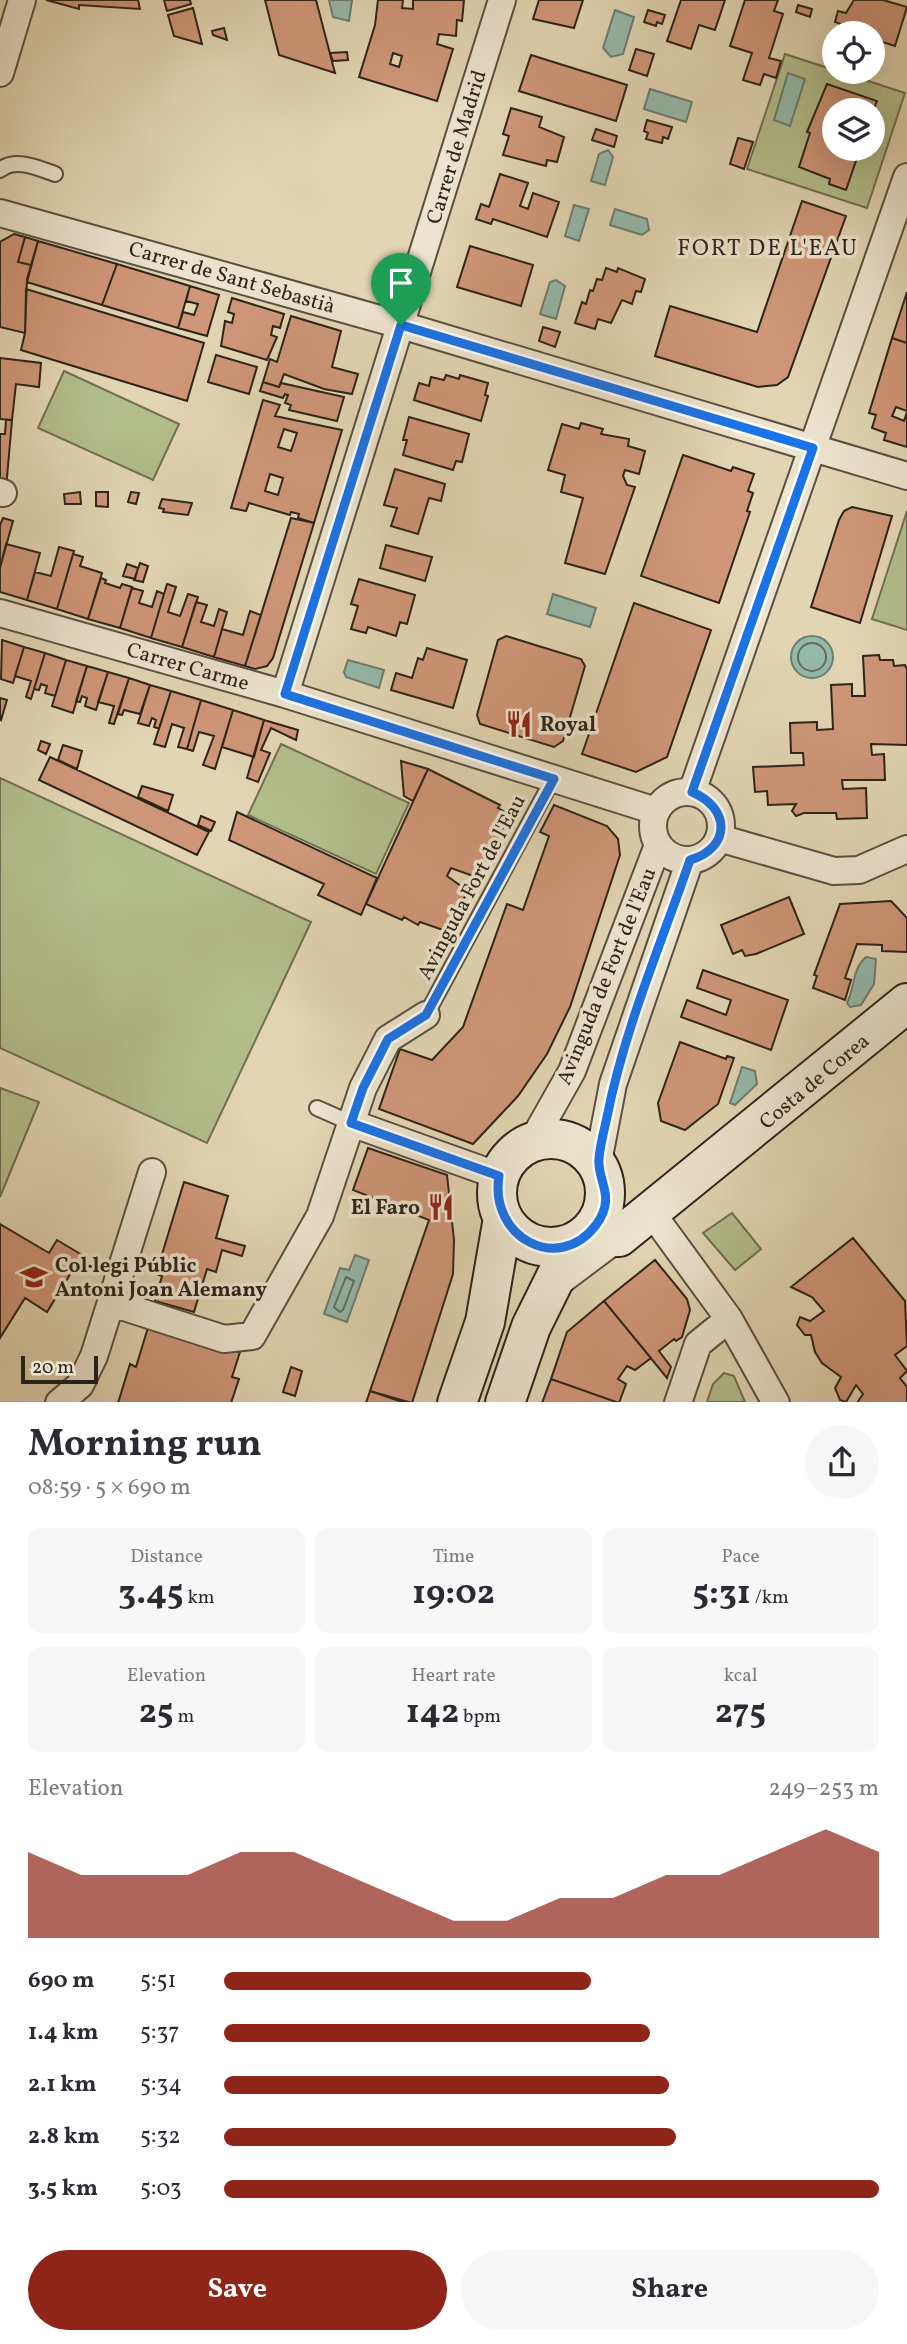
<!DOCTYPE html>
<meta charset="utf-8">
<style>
:root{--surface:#fff;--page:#f7f7f7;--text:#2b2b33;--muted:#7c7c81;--accent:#8f2418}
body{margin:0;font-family:Vollkorn,serif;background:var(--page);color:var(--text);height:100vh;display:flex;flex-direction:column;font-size:26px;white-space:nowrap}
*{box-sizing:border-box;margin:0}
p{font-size:23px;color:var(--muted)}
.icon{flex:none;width:38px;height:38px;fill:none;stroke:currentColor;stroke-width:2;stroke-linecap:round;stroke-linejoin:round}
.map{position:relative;height:1402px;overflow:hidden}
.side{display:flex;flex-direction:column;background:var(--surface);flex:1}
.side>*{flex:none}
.controls{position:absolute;left:822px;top:21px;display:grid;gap:14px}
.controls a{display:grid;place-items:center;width:63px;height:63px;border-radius:50%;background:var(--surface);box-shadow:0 7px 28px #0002;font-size:35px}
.scale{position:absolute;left:21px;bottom:18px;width:77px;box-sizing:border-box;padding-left:7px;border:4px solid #2d2419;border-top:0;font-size:19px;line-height:24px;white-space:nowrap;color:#2d2419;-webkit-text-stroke:5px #ece4ce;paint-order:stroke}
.pin{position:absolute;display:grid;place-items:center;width:60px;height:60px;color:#fff;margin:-72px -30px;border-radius:50% 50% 50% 0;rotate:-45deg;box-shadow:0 0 7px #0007}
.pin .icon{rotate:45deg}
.round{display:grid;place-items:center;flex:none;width:74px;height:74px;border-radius:37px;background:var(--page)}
.overview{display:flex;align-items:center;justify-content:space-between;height:119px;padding:0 28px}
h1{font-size:38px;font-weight:700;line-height:52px}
.figures{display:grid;grid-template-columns:repeat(3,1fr);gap:10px;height:119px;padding:7px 28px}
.figures div{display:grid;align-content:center;border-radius:14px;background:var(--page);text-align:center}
.figures b{font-size:35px;font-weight:700}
.figures small{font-size:19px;font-weight:400}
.figures p{font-size:19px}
.chart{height:196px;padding:14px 28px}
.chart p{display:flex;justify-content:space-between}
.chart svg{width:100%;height:126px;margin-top:7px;fill:var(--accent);opacity:.7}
.button{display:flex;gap:14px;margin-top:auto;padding:14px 28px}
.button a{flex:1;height:80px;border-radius:42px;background:var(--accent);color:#fff;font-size:28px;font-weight:700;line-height:80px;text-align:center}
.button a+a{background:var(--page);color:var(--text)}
ul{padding:0 28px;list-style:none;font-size:23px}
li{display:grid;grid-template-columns:112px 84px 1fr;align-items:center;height:52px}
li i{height:18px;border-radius:9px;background:var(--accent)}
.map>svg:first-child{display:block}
</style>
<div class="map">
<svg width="907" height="1403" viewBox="0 0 907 1403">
<rect width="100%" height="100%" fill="#e2d5b3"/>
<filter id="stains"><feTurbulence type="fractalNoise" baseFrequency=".00286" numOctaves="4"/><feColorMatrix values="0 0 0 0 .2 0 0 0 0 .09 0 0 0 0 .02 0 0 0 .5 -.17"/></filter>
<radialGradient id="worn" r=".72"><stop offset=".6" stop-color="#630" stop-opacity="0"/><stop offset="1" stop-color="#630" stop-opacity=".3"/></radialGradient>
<path fill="#b3bd8c" stroke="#707052" stroke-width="2" fill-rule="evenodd" d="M785 54 905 93 867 208 747 169ZM835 110H873V149H835Z
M64 371 179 424 153 480 38 428Z
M907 511V630L872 619Z
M281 744 409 803 376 874 248 815Z
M0 778 311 922 207 1143 0 1048Z
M0 1088 39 1102 0 1197Z
M732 1213 761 1249 735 1270 703 1233Z
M724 1373 734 1376 745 1402H707L713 1384Z"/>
<path fill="#95b9aa" stroke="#6b7d70" stroke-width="2" d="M329 0H352L349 21 333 17Z
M615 10 634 17 623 54 611 57 603 48Z
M788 73 805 79 790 126 774 120Z
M650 89 692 102 686 122 644 109Z
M608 150 613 157 605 185 591 181 599 154Z
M574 205 589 209 579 241 565 236Z
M615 209 647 219 649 230 642 235 610 225Z
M556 280 565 286 556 319 540 314 550 282Z
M553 594 596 608 590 627 547 614Z
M791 657a21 21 0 1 1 42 0a21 21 0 1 1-42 0Z
M348 660 384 670 379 688 346 677 344 672Z
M866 957 876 959 874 984 861 1005 850 1007 847 1003C855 987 852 969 866 957Z
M742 1067 755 1071 757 1084 735 1105 730 1103Z
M355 1255 369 1260 347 1322 324 1314 340 1268 349 1270Z"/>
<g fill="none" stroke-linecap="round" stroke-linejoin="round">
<path stroke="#616e62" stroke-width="2" d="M798 657a14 14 0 1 1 28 0a14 14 0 1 1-28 0Z
M346 1277 354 1281 343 1310 340 1312 334 1307Z"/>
</g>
<path fill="#cf9679" stroke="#2d2419" stroke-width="2" fill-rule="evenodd" d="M46 0H138L140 9 79 5V9Z
M164 0H190L191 4 167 11Z
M265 0H316L335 73 279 55Z
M378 0H403L402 8 413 9V0H464L462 21 457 20 456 36 439 34 437 44 453 49 437 101 359 77 375 25ZM393 53 402 56 399 67 390 64Z
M539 0H583L574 28 533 19Z
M681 0H725L715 30 699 25 691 49 667 41Z
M745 0H778L774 11 783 14 769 58 781 61 776 78 764 74 760 85 743 80 752 53 730 46Z
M854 0H883L907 7 895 46 873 39V33L841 29 843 25 835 22 838 11 846 13Z
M798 5 812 9 810 17 796 12Z
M193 8 202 44 174 36 168 15Z
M648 10 665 15 662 24 657 22 656 26 644 22Z
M224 28 227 40 213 35 212 31Z
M636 49 654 54 647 76 629 70Z
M347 52 348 60 333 61 330 53Z
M531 55 627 85 616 121 519 91Z
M827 84 877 101 873 111 835 110V149H860L846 190 829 184 830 179 799 167 810 133 807 132Z
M511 108 542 117 539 127 564 137 557 162 547 160 546 166 503 155 509 136 503 134Z
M647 120 672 127 668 139 663 137 662 143 646 139 648 133 644 131Z
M596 129 617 136 614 147 592 140Z
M738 138 753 142 744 169 730 164Z
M500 174 528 183 520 206 528 209 533 193 559 202 547 237 493 219 491 224 476 219 481 204 489 207Z
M802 201 846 216 788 377 777 385 758 387 655 356 670 306 757 332Z
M14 234 25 237 18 262 31 265 27 279 25 333 0 327V242Z
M25 237 38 241 31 265 18 262Z
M38 241 117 264 102 305 27 282Z
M470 246 533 265 521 306 457 287Z
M117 264 190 286 178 328 102 305Z
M606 268 617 272 618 268 645 279 641 292 636 291 632 304 622 300 611 323 598 319 595 329 575 323 582 302 586 304 590 290 593 291 597 279 602 280Z
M190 286 219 295 207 336 178 328 183 312 194 315 198 304 186 301Z
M26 289 204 343 187 401 21 350 25 333Z
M907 292V343L892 338Z
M232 298 284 314 280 328 273 326 271 335 277 337 267 360 221 346 225 321 232 323 234 314 228 312Z
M291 316 341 331 332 367 358 374 352 394 324 389 284 374 279 387 263 382 270 359 277 362Z
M543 327 560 332 555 347 539 341Z
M892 338 907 343V411L896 407 892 416 904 421 907 412V447L884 440 886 433 872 428 876 415 869 413Z
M216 355 257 367 249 394 208 382Z
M0 358 41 363 39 387 16 384 12 420 0 419Z
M446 375 459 379 460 375 488 383 485 395 488 396 481 421 414 400 419 383 429 386 431 377 444 380Z
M263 382 279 387 281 383 344 397 337 421 289 410 291 405 285 403 288 395 285 394 283 398 260 391Z
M263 400 280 405 275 416 342 430 314 523 298 518 299 514 291 512 290 515 249 503 246 511 231 508ZM284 429 297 433 291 451 278 447ZM270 474 283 478 278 495 265 491Z
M409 417 469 434 462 462 456 461 453 470 403 455 407 440H403Z
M6 420H12L6 489H0V434H5Z
M581 423 603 429 601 434 629 439 628 446 645 451 639 474 625 470 623 476 627 485 635 487 605 574 565 563 583 498 561 492 565 475 548 470 562 424 579 429Z
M683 455 731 471 733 467 754 474 748 491 753 493 747 511 750 512 719 603 641 576Z
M395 469 445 484 441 501 429 498 418 534 391 526 397 508 384 505Z
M80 492 81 504H65L64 494Z
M96 492H108V507L96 506Z
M131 492 139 493 136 504 128 502Z
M162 499 192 503 188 515 163 512 164 509 159 508Z
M852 507 892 516 860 623 811 607 839 520 844 511Z
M3 518 13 521 0 568V525Z
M291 518 314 523 273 658 267 666 255 669 245 666Z
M6 544 40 553 27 600 0 592V568Z
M386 545 432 557 425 581 380 568Z
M59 547 74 551 57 609 27 600 35 572 51 576Z
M73 554 83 557 80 566 102 573 88 619 57 609Z
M140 563 148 566 143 582 134 580Z
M127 564 138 568 135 579 123 576Z
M101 578 106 580 105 583 120 588 122 584 132 587 120 628 88 619Z
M359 579 415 595 407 624 400 622 396 636 368 627 366 633 351 629 358 606 351 604Z
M167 584 176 587 168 612 180 616 188 594 198 597 182 647 151 638Z
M132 588 143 591 139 603 152 607 157 591 164 594 151 638 120 628Z
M196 602 207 605 201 622 214 626 219 609 227 612 214 657 182 647Z
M634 603 711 630 667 757 636 772 582 754Z
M250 611 261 615 245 666 214 657 222 629 243 635Z
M506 636 581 659 585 666 563 741 554 747 480 724 477 715 498 640Z
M2 640 24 647 13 683 1 679Z
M24 647 45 653 31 699 26 697 31 681 15 676Z
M427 648 467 660 453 708 391 690 396 673 412 678 418 658 423 660Z
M45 653 66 660 55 696 45 693 47 686 41 684 39 690 34 689Z
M879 655 880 660H893L894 666 905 665 907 669V745L871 744 872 755 884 754 885 780H842L843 789 866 788 867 818 837 819 836 813H804L796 816 792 811 796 804 768 805 767 791 755 792 753 767 804 765 803 753H791L790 723 817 722V730L833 729 831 685 852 684V696H865L863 656Z
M66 660 87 666 73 713 52 706Z
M87 666 108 672 96 710 85 706 87 698 82 696 80 702 76 701Z
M108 672 129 678 114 724 109 723 114 706 98 702Z
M129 678 150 685 140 714 124 710 122 715 118 714Z
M150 685 171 691 159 729 154 727 156 720 152 718 149 726 138 723Z
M171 691 201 700 187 749 178 747 184 728 172 724 165 747 154 744Z
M0 698 7 700 1 720 0 719Z
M201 700 233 710 215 769 203 765 214 736 199 732 193 751 187 749Z
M233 710 264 720 254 757 222 747Z
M264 720 298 730 296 740 271 728 261 750 270 753 258 782 247 778Z
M41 741 50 744 46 754 38 750Z
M63 745 82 751 77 769 58 760Z
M50 757 209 832 197 855 39 780Z
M401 761 428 769 413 801 404 796Z
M428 769 500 805 498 808 510 815 476 877 451 868 447 876 468 891 446 931 420 922 418 925 404 917 402 920 366 904Z
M142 786 173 795 168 811 138 797Z
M554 805 607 826 618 839 620 855 570 1007 547 1054 518 1096 473 1144 379 1109 400 1049 432 1060 463 1027 507 904 523 910 549 836 540 832Z
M237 812 377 878 361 915 318 895 324 884 229 840Z
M201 816 215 822 211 831 198 825Z
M789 897 804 934 756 954 745 956 742 950 733 954 721 925Z
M891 901 907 918V952L882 951V945L857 944 845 978 851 980 845 1000 813 988 817 976 814 975 840 904Z
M703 970 788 1000 771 1050 681 1017 687 1000 726 1015 731 1000 697 988Z
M680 1042 726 1059 727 1056 734 1058 718 1104 685 1130 661 1121 658 1103Z
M368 1148 447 1175 454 1240 453 1274 412 1403 370 1391 429 1220 353 1190Z
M184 1182 228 1196 216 1238 245 1246 242 1256 222 1250 216 1272 207 1269 194 1312 155 1301 162 1276 156 1274Z
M0 1224 49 1253 57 1240 82 1255 47 1312 25 1298 0 1338Z
M853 1238 905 1301 907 1346 895 1355 907 1371 900 1378 907 1387V1403H857L863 1394 856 1385 846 1402 840 1400 835 1388 841 1377 822 1363 815 1352 811 1335H805L797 1325 800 1317 810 1321 824 1311 812 1297 791 1287Z
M655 1260 687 1299 690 1310 682 1337 676 1341 674 1339 659 1351 671 1367 667 1378 604 1301Z
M604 1301 651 1358 635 1370 627 1366 618 1379 626 1384 619 1403 551 1379 567 1332Z
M149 1324 240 1352 232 1377 239 1379 231 1403H118L130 1364 136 1367Z
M291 1367 302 1371 295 1396 283 1392Z
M551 1379 619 1403H542Z
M370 1391 379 1394 405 1403H366Z"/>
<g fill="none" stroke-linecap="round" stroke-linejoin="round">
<defs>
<path id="lane" d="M0 170C15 157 38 168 55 174
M426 1015 553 779
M317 1108 351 1123"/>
<path id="street" d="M0 73 22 0
M0 213 401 325 907 476
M0 492 3 493
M0 613 285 694 656 811
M285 694 502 0
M692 792 907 177
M653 826a34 34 0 1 1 68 0a34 34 0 1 1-68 0Z
M719 838 834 871 859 870 907 849
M351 1123 499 1176
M532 1142 572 1071 658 845
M598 1162 613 1084 690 860
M651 1212 729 1319 776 1403
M555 1285 619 1237
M112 1303 224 1339 252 1336 320 1216 363 1088 388 1039 426 1015
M59 1403 80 1385 94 1356 152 1172
M678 1403 698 1344 729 1319"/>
<path id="secondary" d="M497 1193a54 54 0 1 1 108 0a54 54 0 1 1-108 0Z
M583 1238 619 1237 907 1003
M457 1403 485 1322 503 1218
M505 1403 531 1327 572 1244"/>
</defs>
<use href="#lane" stroke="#5a5040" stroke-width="18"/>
<use href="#street" stroke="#5a5040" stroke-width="30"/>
<use href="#secondary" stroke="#2d2419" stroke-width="42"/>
<use href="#lane" stroke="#ece4ce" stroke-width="14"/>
<use href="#street" stroke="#ece4ce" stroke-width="26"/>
<use href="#secondary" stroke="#ece4ce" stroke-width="38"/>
</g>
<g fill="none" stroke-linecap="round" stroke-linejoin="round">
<defs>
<path id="route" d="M401 325 813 448 692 792C730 808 732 847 690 860 661 944 624 1030 607 1117 604 1131 600 1145 599 1159 597 1182 617 1196 596 1225 558 1275 489 1237 499 1176L351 1123 363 1088 388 1039 426 1015 554 779 285 694Z"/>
</defs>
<use href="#route" stroke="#fff" stroke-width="14"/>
<use href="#route" stroke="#1a73e8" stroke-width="9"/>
</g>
<defs>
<symbol id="restaurant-bare" viewBox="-9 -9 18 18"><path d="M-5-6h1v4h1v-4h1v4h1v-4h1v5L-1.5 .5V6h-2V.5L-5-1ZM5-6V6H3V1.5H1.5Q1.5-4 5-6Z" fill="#8f2418" stroke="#ece4ce" stroke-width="2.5" paint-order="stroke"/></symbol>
<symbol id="school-bare" viewBox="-9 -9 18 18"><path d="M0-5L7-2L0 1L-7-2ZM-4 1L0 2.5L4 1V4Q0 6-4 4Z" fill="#8f2418" stroke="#ece4ce" stroke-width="2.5" paint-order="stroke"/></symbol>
</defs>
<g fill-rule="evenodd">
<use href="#restaurant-bare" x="500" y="705" width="38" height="38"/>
<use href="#restaurant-bare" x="422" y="1188" width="38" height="38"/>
<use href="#school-bare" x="15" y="1258" width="38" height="38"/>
</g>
<g text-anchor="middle" stroke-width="7" stroke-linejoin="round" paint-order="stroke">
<g font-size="21" fill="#2d2419" stroke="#ece4ce">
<text transform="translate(456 147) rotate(-73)" y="7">Carrer de Madrid</text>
<text transform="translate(232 277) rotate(16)" y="7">Carrer de Sant Sebastià</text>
<text transform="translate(188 666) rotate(16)" y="7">Carrer Carme</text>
<text transform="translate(471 887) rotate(-62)" y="7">Avinguda Fort de l'Eau</text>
<text transform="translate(606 976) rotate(-68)" y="7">Avinguda de Fort de l'Eau</text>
<text transform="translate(814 1081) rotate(-40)" y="7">Costa de Corea</text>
</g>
<g font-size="21" font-weight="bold" fill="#2d2419" stroke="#ece4ce" text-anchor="start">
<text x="540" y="731">Royal</text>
<text x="420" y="1214" text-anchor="end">El Faro</text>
<text x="55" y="1272">Col·legi Públic<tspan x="55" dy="24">Antoni Joan Alemany</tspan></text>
</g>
<g font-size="23" letter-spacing="2" fill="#2d2419" stroke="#ece4ce">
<text x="768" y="255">FORT DE L'EAU</text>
</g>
</g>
<rect width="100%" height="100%" filter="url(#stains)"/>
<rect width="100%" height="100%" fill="url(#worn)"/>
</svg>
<div class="controls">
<a><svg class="icon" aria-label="locate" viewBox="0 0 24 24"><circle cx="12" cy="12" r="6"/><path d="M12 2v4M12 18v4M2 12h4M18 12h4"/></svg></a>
<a><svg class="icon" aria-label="layers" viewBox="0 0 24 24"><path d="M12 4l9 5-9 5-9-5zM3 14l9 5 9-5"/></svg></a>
</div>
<div class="scale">20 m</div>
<div class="pin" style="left:401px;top:325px;background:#1e9e55"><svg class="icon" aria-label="arrive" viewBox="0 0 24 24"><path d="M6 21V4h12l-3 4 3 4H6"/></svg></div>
</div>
<section class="side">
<div class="overview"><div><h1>Morning run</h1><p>08:59 · 5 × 690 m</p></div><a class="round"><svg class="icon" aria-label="share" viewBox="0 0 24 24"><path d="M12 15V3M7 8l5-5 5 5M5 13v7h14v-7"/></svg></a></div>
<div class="figures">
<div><p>Distance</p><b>3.45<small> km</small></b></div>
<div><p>Time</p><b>19:02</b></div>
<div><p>Pace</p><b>5:31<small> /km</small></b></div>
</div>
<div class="figures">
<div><p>Elevation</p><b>25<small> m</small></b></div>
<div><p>Heart rate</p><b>142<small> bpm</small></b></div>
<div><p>kcal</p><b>275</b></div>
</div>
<div class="chart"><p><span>Elevation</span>249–253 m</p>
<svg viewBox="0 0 160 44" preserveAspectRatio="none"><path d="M0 44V14L10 22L20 22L30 22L40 14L50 14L60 22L70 30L80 38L90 38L100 30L110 30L120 22L130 22L140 14L150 6L160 14V44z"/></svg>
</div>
<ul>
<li><b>690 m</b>5:51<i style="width:56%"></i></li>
<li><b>1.4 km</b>5:37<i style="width:65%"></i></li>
<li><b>2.1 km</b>5:34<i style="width:68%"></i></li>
<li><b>2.8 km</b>5:32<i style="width:69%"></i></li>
<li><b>3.5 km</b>5:03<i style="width:100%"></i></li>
</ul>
<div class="button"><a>Save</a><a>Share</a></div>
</section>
